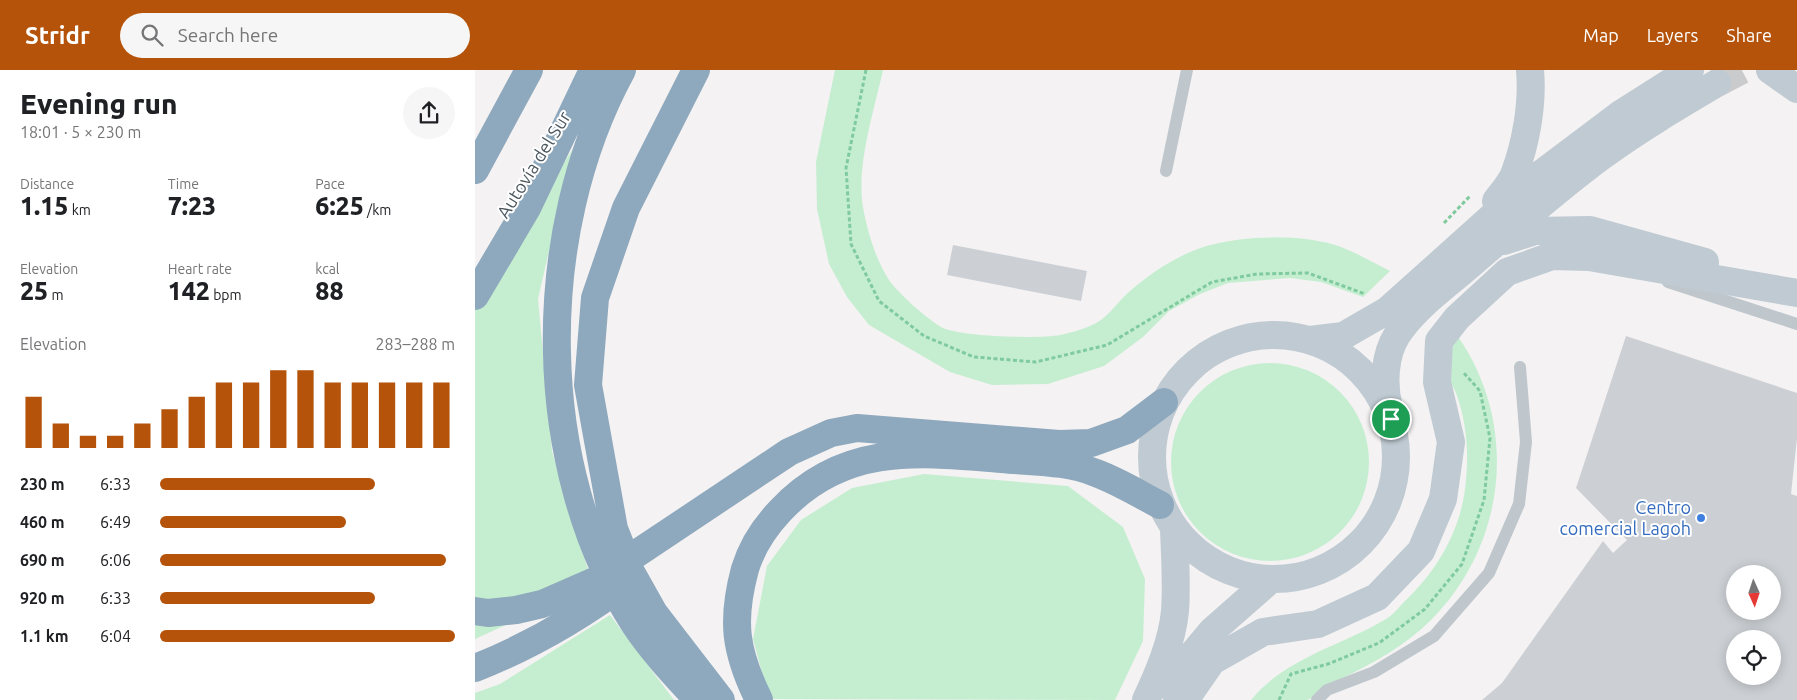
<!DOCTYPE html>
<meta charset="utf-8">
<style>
:root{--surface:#fff;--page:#f6f6f6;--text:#202124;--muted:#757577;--accent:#b45309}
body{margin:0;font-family:Ubuntu,sans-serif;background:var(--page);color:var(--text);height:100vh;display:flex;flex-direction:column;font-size:19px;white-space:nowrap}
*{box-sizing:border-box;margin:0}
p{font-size:16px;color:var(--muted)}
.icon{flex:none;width:28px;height:28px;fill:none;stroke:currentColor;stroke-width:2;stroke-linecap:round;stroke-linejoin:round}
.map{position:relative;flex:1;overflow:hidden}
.details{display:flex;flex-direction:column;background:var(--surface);width:475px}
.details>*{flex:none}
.needle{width:32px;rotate:177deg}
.buttons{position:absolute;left:1251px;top:495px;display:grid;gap:10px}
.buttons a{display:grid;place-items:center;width:55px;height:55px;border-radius:50%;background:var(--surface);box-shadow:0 2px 12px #0003;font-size:25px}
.pin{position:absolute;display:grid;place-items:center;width:42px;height:42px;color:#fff;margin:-21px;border:2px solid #fff;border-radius:50%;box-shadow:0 1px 5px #0007}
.round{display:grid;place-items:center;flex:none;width:52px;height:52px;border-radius:26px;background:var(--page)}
.summary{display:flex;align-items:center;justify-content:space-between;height:85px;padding:0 20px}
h1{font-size:28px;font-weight:800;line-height:38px}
.figures{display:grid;grid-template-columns:repeat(3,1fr);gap:8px;height:85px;padding:5px 20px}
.figures div{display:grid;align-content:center}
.figures b{font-size:25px;font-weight:800}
.figures small{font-size:14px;font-weight:400}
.figures p{font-size:14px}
.chart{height:140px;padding:10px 20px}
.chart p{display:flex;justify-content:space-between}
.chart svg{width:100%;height:90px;margin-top:5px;stroke:var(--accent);stroke-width:6}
ul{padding:0 20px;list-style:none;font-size:16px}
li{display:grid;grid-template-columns:80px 60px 1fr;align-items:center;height:38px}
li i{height:12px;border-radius:6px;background:var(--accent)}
header{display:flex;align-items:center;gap:30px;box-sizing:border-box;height:70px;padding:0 25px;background:var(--accent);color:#fff}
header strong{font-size:24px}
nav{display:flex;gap:28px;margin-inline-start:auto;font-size:18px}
.search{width:350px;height:45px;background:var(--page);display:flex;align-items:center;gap:12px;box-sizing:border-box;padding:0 18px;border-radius:28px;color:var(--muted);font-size:19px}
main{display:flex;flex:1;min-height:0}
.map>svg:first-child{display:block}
</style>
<header>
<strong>Stridr</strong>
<div class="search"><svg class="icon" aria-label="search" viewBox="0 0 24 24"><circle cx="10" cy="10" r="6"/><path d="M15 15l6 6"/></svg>Search here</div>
<nav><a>Map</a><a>Layers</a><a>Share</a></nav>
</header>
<main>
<section class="details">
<div class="summary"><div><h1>Evening run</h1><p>18:01 · 5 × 230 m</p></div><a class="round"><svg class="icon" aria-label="share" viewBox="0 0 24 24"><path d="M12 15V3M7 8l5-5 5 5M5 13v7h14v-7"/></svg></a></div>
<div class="figures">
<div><p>Distance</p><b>1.15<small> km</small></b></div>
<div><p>Time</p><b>7:23</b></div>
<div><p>Pace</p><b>6:25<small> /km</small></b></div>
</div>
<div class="figures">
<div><p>Elevation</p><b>25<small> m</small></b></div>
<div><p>Heart rate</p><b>142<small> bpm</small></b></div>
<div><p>kcal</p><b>88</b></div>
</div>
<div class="chart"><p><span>Elevation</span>283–288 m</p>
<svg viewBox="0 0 160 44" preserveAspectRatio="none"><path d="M5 44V19M15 44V32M25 44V38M35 44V38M45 44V32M55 44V25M65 44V19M75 44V12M85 44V12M95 44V6M105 44V6M115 44V12M125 44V12M135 44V12M145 44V12M155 44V12"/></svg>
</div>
<ul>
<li><b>230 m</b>6:33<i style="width:73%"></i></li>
<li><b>460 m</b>6:49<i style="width:63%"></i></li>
<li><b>690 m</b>6:06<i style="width:97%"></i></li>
<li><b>920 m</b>6:33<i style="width:73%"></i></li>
<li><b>1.1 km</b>6:04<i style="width:100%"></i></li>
</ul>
</section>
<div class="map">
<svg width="1322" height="630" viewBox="0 0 1322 630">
<rect width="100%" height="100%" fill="#f4f2f2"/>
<path fill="#c5eed1" d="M360 0H408C399 41 381 96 388 137 392 161 401 190 414 210 424 224 451 248 466 257 484 267 564 269 585 265 595 263 606 260 615 256 633 249 641 233 655 221 678 201 706 183 735 175 773 165 829 164 866 177 882 183 899 193 915 201L888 227 846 212 815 208 753 213 725 224 694 241 668 267 629 296 573 314 517 315 475 302 394 255 372 227 354 194 342 139 341 92Z
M97 80 63 229 77 381 93 440 114 502 37 552 0 569V237Z
M971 251C1045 339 1037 469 956 550 930 576 900 592 868 608 857 613 842 627 832 630 821 630 789 630 776 630 810 588 866 576 911 549 918 545 924 537 930 531 964 499 988 456 991 409 994 380 991 350 981 323 977 313 967 302 967 292 965 279 970 264 971 251Z
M696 392a99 99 0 1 1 198 0a99 99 0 1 1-198 0Z
M449 404 593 416 648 457 670 509 668 571 640 630 294 629 278 569 292 496 326 450 377 418Z
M135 545 199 630H0V623L25 614Z"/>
<path fill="#ccd0d4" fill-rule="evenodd" d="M478 175 612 201 606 231 472 205Z
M1151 266 1322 323V368L1316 424 1322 426V630H1007L1027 613 1128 471 1138 483 1152 470 1101 418ZM1260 504H1298V541H1260ZM1260 569H1298V606H1260Z"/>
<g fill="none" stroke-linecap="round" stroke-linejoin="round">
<path stroke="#cacbcd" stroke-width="28" stroke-dasharray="28 14" stroke-linecap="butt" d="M1242 13 1267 0"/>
<path stroke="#7fca9e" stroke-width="3" stroke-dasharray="4 2.5" stroke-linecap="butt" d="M391 0 371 98 376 174 404 231 449 266 499 287 561 292 632 275 737 212 782 204 833 203 890 224
M969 153 996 125
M804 630 816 604 853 594 904 573 950 539 987 494 1009 430 1015 368 1005 321 988 302"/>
<path stroke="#bfc7cd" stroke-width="12" d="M691 101 712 0
M1193 212 1322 254
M842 630 852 620 899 602 959 566 1014 503 1044 434 1051 372 1045 297"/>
<path stroke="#bfcad2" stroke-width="28" d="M1295 0 1322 19
M1021 131C1027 123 1035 114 1039 105 1051 73 1058 34 1055 0
M1029 171 1060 161 1115 160 1230 192
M677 387a122 122 0 1 1 244 0a122 122 0 1 1-244 0Z
M835 270 868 266 913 240 1058 110 1147 43 1215 0
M914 338C908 315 909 286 922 265 940 237 971 216 996 194 1039 157 1081 120 1127 86 1164 59 1203 36 1242 13
M700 622 717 585 737 561 795 510
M671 630C684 602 697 572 700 541 702 514 700 486 699 459
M710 630 737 591 788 562 843 554 902 527 946 481 968 429 976 372 962 312 964 271 982 248 1032 202 1077 186 1114 187 1322 223"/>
<path stroke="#8ea8bd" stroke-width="28" d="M147 0C58 163 58 397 160 555 178 582 201 606 223 630
M221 0 151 138 120 228 113 315 139 459 156 502 179 543 246 630
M0 100 54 0
M0 226 52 138 118 0
M0 541 13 543 41 540 67 534 122 510 314 382 356 363 382 358 584 374 616 373 652 360 689 332
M0 598C56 576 107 546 155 510
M284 630C260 581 256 551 270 499 277 476 289 458 305 441 368 373 443 382 527 389 558 392 592 391 621 403 643 411 664 424 685 435"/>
</g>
<circle fill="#3f7fe0" stroke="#fff" stroke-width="2" cx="1226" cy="448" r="5"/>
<g text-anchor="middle" stroke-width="4" stroke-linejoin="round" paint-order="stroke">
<g font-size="18" fill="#4b575e" stroke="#fff">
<text transform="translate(59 95) rotate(-58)" y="6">Autovía del Sur</text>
</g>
<g font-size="18" fill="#366cbe" stroke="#fff" text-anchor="end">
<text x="1216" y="444">Centro<tspan x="1216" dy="21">comercial Lagoh</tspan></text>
</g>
</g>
</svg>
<div class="buttons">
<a><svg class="needle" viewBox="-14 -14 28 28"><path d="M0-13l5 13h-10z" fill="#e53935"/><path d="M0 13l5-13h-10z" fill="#757577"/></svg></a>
<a><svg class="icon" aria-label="locate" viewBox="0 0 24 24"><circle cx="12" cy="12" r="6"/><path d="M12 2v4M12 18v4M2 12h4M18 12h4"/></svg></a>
</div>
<div class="pin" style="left:916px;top:349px;background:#1e9e55"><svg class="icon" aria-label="arrive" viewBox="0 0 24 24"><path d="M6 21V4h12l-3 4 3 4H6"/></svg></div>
</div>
</main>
